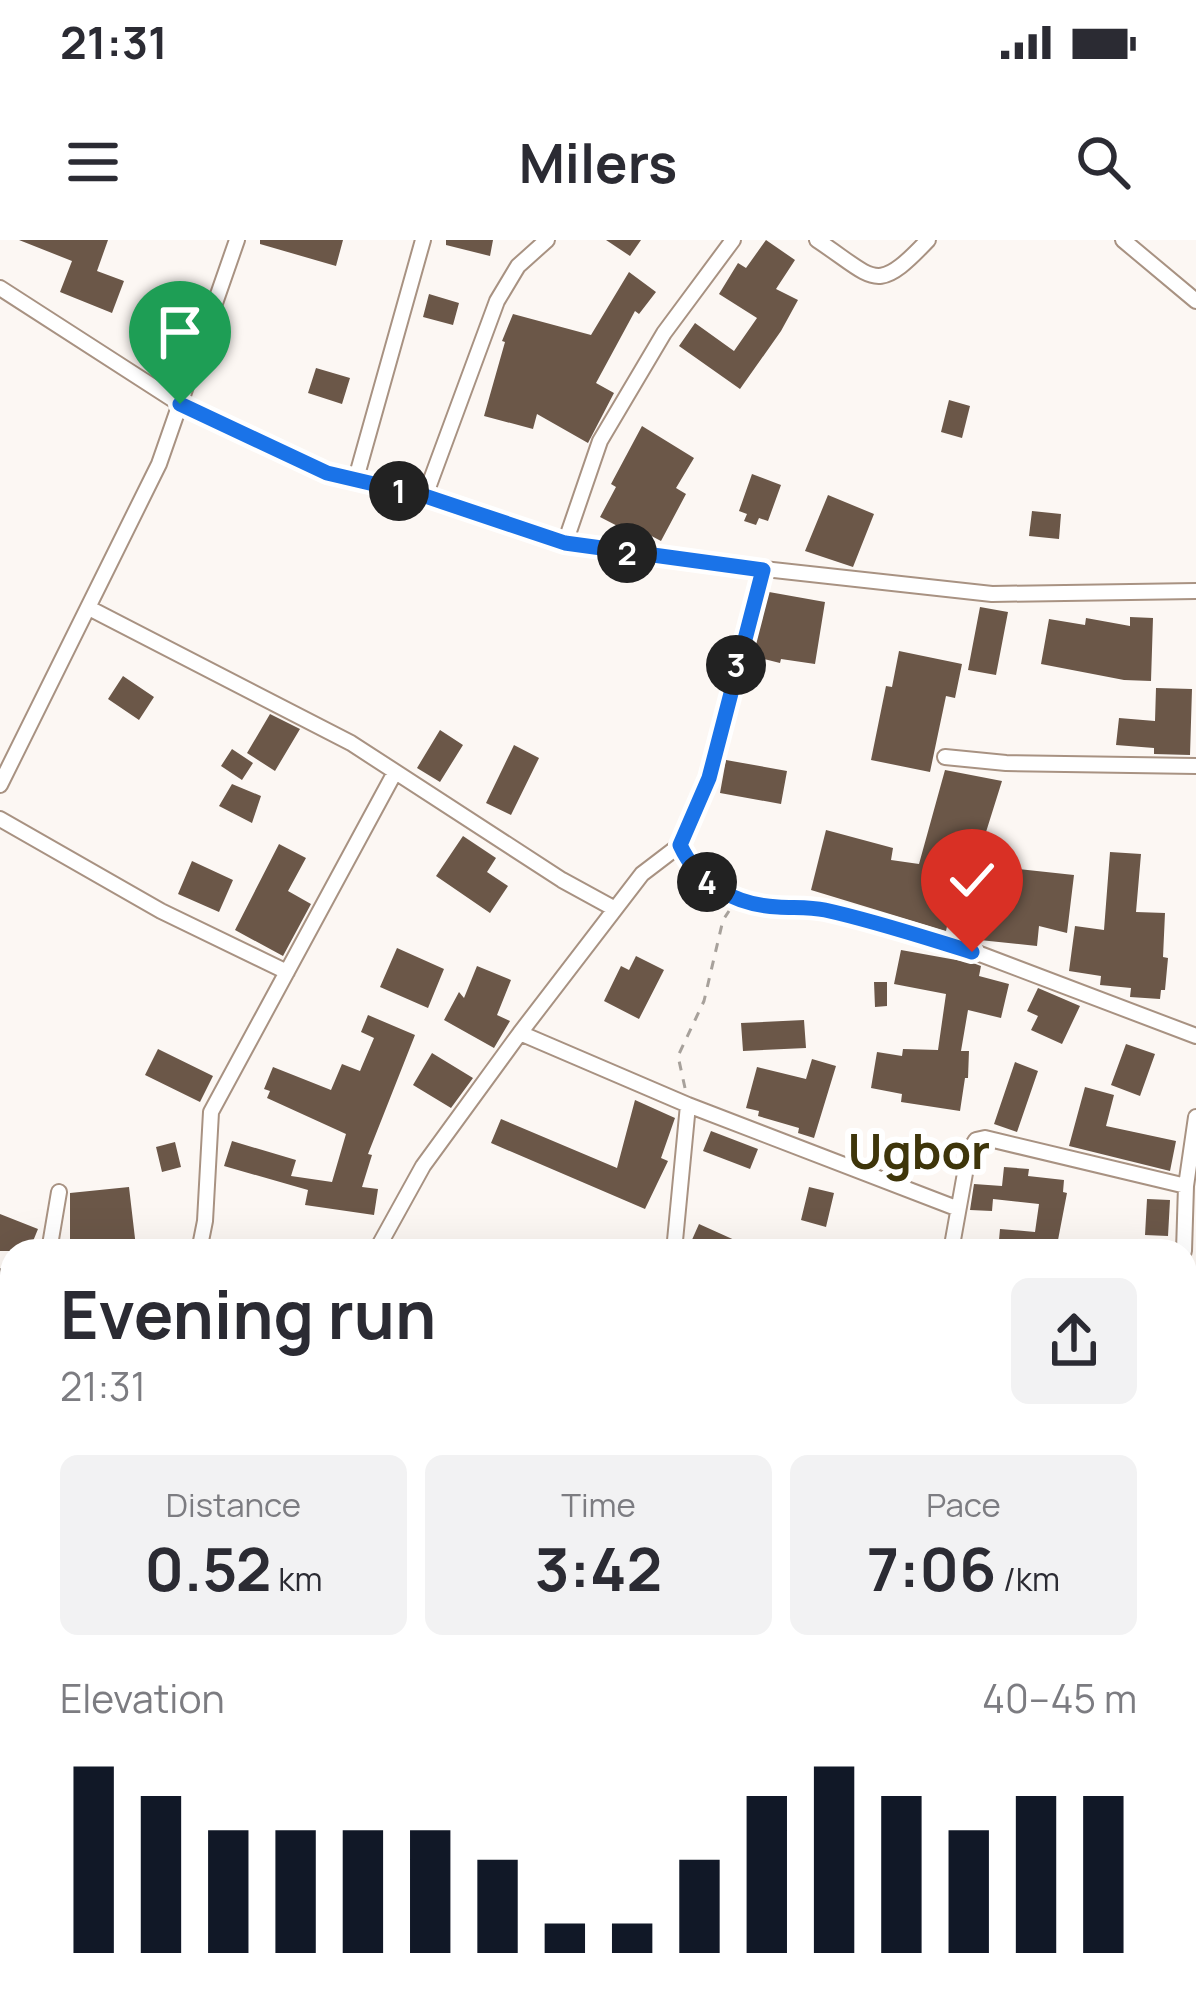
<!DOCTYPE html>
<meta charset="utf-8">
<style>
:root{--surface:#fff;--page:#f2f2f3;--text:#2b2b33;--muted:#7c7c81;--accent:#111827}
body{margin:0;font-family:Manrope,sans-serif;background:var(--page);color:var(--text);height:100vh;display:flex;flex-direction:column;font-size:45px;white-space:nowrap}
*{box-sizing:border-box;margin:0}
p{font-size:39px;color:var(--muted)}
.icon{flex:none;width:66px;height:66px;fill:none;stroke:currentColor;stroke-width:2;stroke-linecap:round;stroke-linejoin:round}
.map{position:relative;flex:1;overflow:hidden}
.sheet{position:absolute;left:0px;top:999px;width:1197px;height:771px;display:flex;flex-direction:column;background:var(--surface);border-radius:36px 36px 0 0;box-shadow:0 12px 48px #0002}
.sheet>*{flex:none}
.pin{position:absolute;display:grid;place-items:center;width:102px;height:102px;color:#fff;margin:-123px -51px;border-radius:50% 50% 50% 0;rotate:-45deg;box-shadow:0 0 12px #0007}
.pin .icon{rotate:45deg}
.km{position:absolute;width:60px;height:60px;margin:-30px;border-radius:50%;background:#222;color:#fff;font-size:33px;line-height:60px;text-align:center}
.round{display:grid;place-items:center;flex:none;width:126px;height:126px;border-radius:18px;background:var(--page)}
.overview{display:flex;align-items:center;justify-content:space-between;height:204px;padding:0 60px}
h1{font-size:66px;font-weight:700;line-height:90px}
.metrics{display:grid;grid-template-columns:repeat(3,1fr);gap:18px;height:204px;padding:12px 60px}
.metrics div{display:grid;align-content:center;border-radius:18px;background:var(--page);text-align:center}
.metrics b{font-size:60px;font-weight:700}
.metrics small{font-size:33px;font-weight:400}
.metrics p{font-size:33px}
.chart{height:336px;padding:24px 60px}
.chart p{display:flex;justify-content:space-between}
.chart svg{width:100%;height:216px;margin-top:12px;stroke:var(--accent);stroke-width:6}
.status{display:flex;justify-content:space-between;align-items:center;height:84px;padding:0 60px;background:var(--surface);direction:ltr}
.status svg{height:33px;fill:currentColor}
header{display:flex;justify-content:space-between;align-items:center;height:156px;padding:0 60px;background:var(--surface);font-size:54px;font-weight:700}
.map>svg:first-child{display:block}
</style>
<div class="status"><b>21:31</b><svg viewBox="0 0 49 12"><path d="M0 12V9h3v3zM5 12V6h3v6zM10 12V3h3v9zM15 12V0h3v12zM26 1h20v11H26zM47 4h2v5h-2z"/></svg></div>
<header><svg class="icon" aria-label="menu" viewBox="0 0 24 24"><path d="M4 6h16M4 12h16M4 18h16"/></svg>Milers<svg class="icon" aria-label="search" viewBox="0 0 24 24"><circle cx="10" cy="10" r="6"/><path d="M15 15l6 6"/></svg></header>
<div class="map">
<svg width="1196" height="1768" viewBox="0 0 1196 1768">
<rect width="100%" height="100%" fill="#fcf7f3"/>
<path fill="#6b5748" d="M19 0H108L97 31 124 41 112 73 60 52 72 21Z
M260 0H343L336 26 260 4Z
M446 0H493L490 16 446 5Z
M606 0H641L630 16Z
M766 0 795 20 776 49 798 60 781 91 740 149 679 106 695 83 734 111 757 78 719 54 738 23 746 28Z
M629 32 656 52 639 74 635 71 596 143 614 153 588 203 537 174 533 189 484 176 505 102 502 101 513 74 591 95Z
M429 54 459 63 453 85 423 77Z
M316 128 350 138 342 164 308 153Z
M949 160 970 166 962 198 941 192Z
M642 186 694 218 676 248 686 254 661 301 640 290 631 293 600 277 616 247 611 244Z
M752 234 781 245 768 281 759 278 756 285 744 281 747 274 739 271Z
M828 255 874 274 853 327 805 311Z
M1032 271 1061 274 1059 299 1029 296Z
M769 352 825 362 815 424 781 419 780 423 752 416Z
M980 367 1008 372 996 435 968 430Z
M1130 377 1153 378 1151 441 1124 440 1041 424 1049 379 1085 385 1086 378 1130 386Z
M899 411 962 424 955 458 946 456 930 532 871 520 886 446 892 447Z
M123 436 154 457 139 480 108 459Z
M1156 448 1192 449 1190 515 1154 514V508L1116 505 1119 478 1155 481Z
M270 474 300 489 275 531 247 513Z
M440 490 463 505 440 542 417 528Z
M514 505 539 518 511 575 486 563Z
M232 509 253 523 242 540 221 526Z
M726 520 787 531 781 564 720 553Z
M945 530 1002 541 981 608 965 605 946 691 811 650 826 590 893 608 891 620 919 624Z
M232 544 261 556 252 583 219 566Z
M463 596 496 618 487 632 508 646 490 673 436 636Z
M279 604 306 618 288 651 311 664 283 716 235 690Z
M1110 612 1141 614 1136 672 1165 673 1163 717 1168 718 1165 750H1161L1160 759 1130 757 1131 748 1100 745 1101 736 1069 731 1075 686 1104 690Z
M192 621 233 640 219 672 178 654Z
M1009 628 1074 635 1067 693 1039 686 1037 706 970 699 972 673 1004 676Z
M397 708 444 729 428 768 380 747Z
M901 710 973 723 981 726 979 736 1009 744 1001 778 968 770 961 811H969L968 838H965L960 871 901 862 902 854 871 848 877 812 902 816 903 809 938 810 946 754 894 744Z
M636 716 664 730 639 779 604 761 621 726 629 730Z
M477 726 511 740 497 775 510 781 494 808 444 780 459 752 464 758Z
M874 742H887V766L875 767Z
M1038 748 1080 766 1062 804 1031 790 1038 776 1027 771Z
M368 775 415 795 368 914 372 915 362 947 378 949 374 975 305 965 308 950 224 926 232 901 296 920 291 936 332 942 346 894 267 858 270 851 264 849 273 827 331 850 342 824 360 831 374 798 361 792Z
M804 780 806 808 743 811 741 783Z
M1126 804 1155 814 1140 856 1111 845Z
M158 809 213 836 200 862 145 835Z
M432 813 473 838 451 868 413 845Z
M812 819 836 826 814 898 798 893 799 888 758 876 759 871 746 868 757 827 806 839Z
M1015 822 1038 831 1017 892 994 884Z
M1085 847 1114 855 1106 886 1176 901 1170 931 1069 906Z
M635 860 675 878 661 918 668 921 645 969 491 903 501 879 617 928Z
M711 891 758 909 750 929 703 911Z
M175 902 181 927 162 932 156 907Z
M1004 927 1029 929 1028 936 1064 940 1063 952 1067 953 1058 1000 1082 1004V1011H998L1000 989 1035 992 1039 964 993 959 992 971 970 970 974 944 1002 946Z
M129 947 136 1007 70 1011V953Z
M809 947 834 953 826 987 801 980Z
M1147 959 1170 960 1168 996 1145 995Z
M0 974 38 989 29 1011H0Z
M699 984 759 1011H687Z
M0 1028 12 1034V1061L0 1085Z
M0 1098 12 1103V1126L1 1154Z
M0 1505H9L12 1525 9 1530 12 1601 0 1603Z
M12 1655V1719L0 1720V1656Z
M12 1741V1764L0 1766V1742Z"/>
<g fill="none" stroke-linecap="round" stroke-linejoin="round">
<defs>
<path id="street" d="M817 0C876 39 875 56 928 0
M1123 0 1196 61
M0 48 180 164 327 233 425 256 565 303 646 316 992 354 1196 351
M355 242 423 0
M425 256 497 61 518 26 547 0
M565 303 600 201 664 93 733 0
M89 368 351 503 562 640 615 669
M945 517 1006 523 1196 526
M0 545 159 224 237 0
M0 579 161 671 287 732
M680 605 698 635 737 660 772 667 819 668 886 685 972 711 1196 796
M520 793 688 865 956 968
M49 1011 59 952
M199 1011 205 981 211 872 394 534
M376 1011 423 926 520 793 642 634 680 605 709 538 763 330
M674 1011 688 865
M951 1011 969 911 976 900 985 898 1186 946
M1184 1011 1186 946 1196 877
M1185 1100 1196 1156
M1185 1210 1196 1203
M0 1256 6 1222 12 1212
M0 1345 12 1407
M1185 1404H1196
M0 1494H12
M1185 1561H1196
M0 1731 12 1730
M59 1758 60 1768
M156 1758 158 1768
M452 1758 456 1768
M628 1758 632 1768
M835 1758 838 1768
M943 1758 946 1768
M229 1768 256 1758
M1188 1768 1196 1643"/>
</defs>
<use href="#street" stroke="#a89282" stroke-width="18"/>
<path stroke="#a7a19b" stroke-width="3" stroke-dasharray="9 9" stroke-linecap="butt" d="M685 848 678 816 704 761 723 680 729 671"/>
<use href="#street" stroke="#fff" stroke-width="14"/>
</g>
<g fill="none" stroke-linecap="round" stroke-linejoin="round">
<defs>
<path id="route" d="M180 164 327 233 425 256 565 303 763 330 709 538 680 605C698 644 735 665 778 667 794 668 810 667 825 670 875 681 923 697 972 712"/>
</defs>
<use href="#route" stroke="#fff" stroke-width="24"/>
<use href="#route" stroke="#1a73e8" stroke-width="15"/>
</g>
<g text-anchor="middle" stroke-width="12" stroke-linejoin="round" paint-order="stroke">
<g font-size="48" font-weight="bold" fill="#3e350a" stroke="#fff">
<text x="919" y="929">Ugbor</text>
</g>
</g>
</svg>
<div class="pin" style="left:180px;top:164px;background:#1e9e55"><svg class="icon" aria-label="arrive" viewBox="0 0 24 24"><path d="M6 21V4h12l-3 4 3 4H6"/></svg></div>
<div class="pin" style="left:972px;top:712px;background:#d93025"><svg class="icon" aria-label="check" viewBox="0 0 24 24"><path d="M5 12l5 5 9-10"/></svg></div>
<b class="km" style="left:399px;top:251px">1</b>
<b class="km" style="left:627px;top:313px">2</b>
<b class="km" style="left:736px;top:425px">3</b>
<b class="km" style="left:707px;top:642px">4</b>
<section class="sheet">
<div class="overview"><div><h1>Evening run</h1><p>21:31</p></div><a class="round"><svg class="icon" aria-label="share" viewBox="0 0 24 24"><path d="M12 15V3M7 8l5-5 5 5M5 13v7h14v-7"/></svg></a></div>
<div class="metrics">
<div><p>Distance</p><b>0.52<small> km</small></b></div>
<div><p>Time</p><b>3:42</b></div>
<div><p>Pace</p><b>7:06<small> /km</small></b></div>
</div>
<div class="chart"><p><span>Elevation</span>40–45 m</p>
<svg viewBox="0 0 160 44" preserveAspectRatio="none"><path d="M5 44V6M15 44V12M25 44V19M35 44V19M45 44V19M55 44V19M65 44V25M75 44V38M85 44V38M95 44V25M105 44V12M115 44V6M125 44V12M135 44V19M145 44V12M155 44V12"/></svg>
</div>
</section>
</div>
